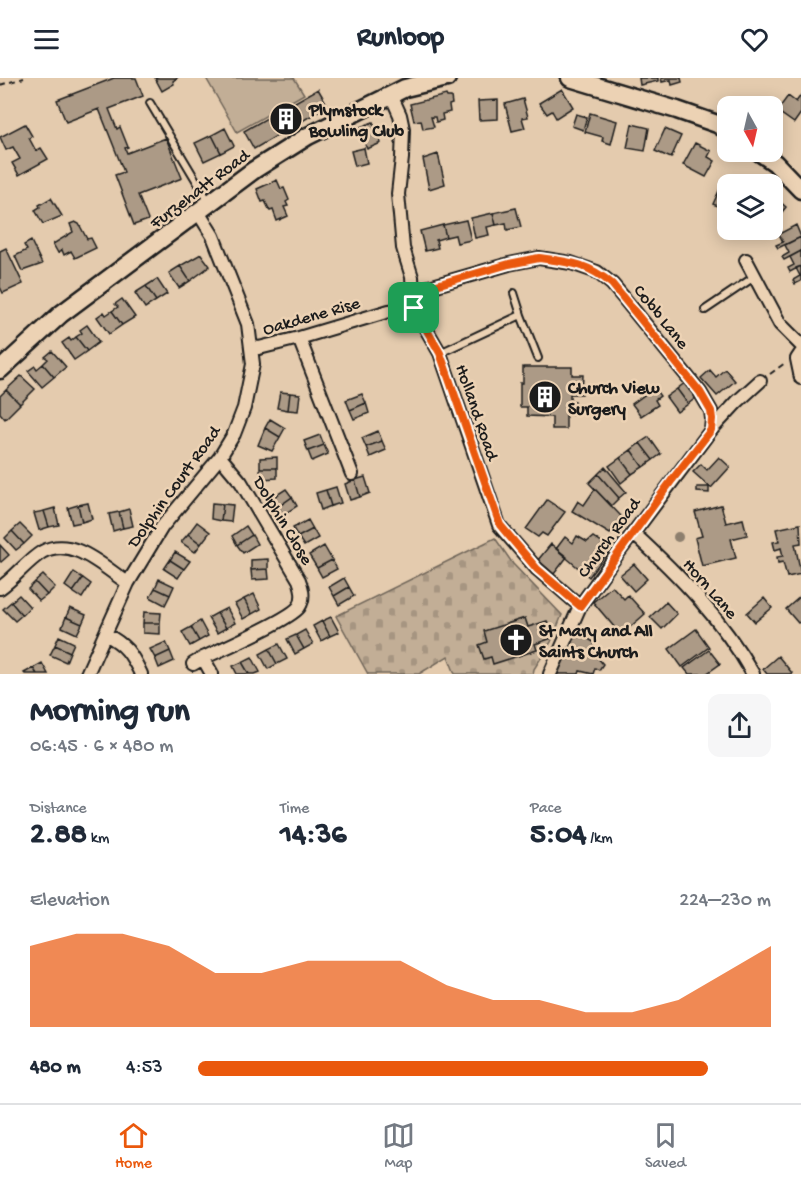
<!DOCTYPE html>
<meta charset="utf-8">
<style>
:root{--surface:#fff;--page:#f6f6f7;--text:#1f2937;--muted:#747a83;--line:#e0e1e3;--accent:#ea580c}
body{margin:0;font-family:"Gochi Hand",sans-serif;background:var(--page);color:var(--text);height:100vh;display:flex;flex-direction:column;font-size:22px;white-space:nowrap}
*{box-sizing:border-box;margin:0}
p{font-size:20px;color:var(--muted)}
.icon{flex:none;width:33px;height:33px;fill:none;stroke:currentColor;stroke-width:2;stroke-linecap:round;stroke-linejoin:round}
.map{position:relative;height:596px;overflow:hidden}
.side{display:flex;flex-direction:column;background:var(--surface);flex:1}
.side>*{flex:none}
.needle{width:39px;rotate:172deg}
.buttons{position:absolute;left:717px;top:18px;display:grid;gap:12px}
.buttons a{display:grid;place-items:center;width:66px;height:66px;border-radius:12px;background:var(--surface);box-shadow:0 3px 15px #0003;font-size:30px}
.pin{position:absolute;display:grid;place-items:center;width:51px;height:51px;color:#fff;margin:-26px;border-radius:12px;box-shadow:0 3px 9px #0006}
.round{display:grid;place-items:center;flex:none;width:63px;height:63px;border-radius:12px;background:var(--page)}
.overview{display:flex;align-items:center;justify-content:space-between;height:102px;padding:0 30px}
h1{font-size:33px;font-weight:700;line-height:45px}
.metrics{display:grid;grid-template-columns:repeat(3,1fr);gap:9px;height:102px;padding:6px 30px}
.metrics div{display:grid;align-content:center}
.metrics b{font-size:30px;font-weight:700}
.metrics small{font-size:16px;font-weight:400}
.metrics p{font-size:16px}
.chart{height:168px;padding:12px 30px}
.chart p{display:flex;justify-content:space-between}
.chart svg{width:100%;height:108px;margin-top:6px;fill:var(--accent);opacity:.7}
ul{padding:0 30px;list-style:none;font-size:20px}
li{display:grid;grid-template-columns:96px 72px 1fr;align-items:center;height:45px}
li i{height:15px;border-radius:8px;background:var(--accent)}
header{display:flex;justify-content:space-between;align-items:center;height:78px;padding:0 30px;background:var(--surface);font-size:27px;font-weight:700}
.tab-bar{display:flex;justify-content:space-around;align-items:center;height:84px;border-top:2px solid var(--line);background:var(--surface);font-size:16px;color:var(--muted)}
.tab-bar a{display:grid;justify-items:center;gap:3px}
.tab-bar .on{color:var(--accent)}
.map>svg:first-child{display:block}
</style>
<header><svg class="icon" aria-label="menu" viewBox="0 0 24 24"><path d="M4 6h16M4 12h16M4 18h16"/></svg>Runloop<svg class="icon" aria-label="heart" viewBox="0 0 24 24"><path d="M12 20l-8-8c-3-5 5-10 8-4 3-6 11-1 8 4z"/></svg></header>
<div class="map">
<svg width="801" height="596" viewBox="0 0 801 596">
<defs>
<pattern id="cemetery-stones" width="16" height="16" patternUnits="userSpaceOnUse" patternTransform="scale(1.5)"><rect width="16" height="16" fill="#c2ae96"/><path d="M2 7V4a2 2 0 0 1 4 0v3zM10 15v-3a2 2 0 0 1 4 0v3z" fill="#a69581"/></pattern>
</defs>
<rect width="100%" height="100%" fill="#e4cbae"/>
<filter id="ink" filterUnits="userSpaceOnUse"><feTurbulence type="fractalNoise" baseFrequency=".0167" numOctaves="2"/><feDisplacementMap in="SourceGraphic" scale="12" xChannelSelector="R" yChannelSelector="G"/><feConvolveMatrix kernelMatrix="1 2 1 2 8 2 1 2 1" color-interpolation-filters="sRGB"/></filter>
<g filter="url(#ink)">
<path fill="#c2ae96" stroke="#6f6559" stroke-width="1.5" d="M206 0H294L304 16 237 54Z"/>
<path fill="url(#cemetery-stones)" stroke="#6f6559" stroke-width="1.5" d="M495 460 513 486 562 537 551 564 534 591 533 596H455L448 578 419 596H368L336 538Z"/>
<path fill="#ac9a86" stroke="#1c1c1c" stroke-width="1.5" d="M114 0H136L143 18 109 31 117 51 120 49 128 69 125 70 127 75 166 60 182 100 138 117 148 142 134 147 115 97 124 94 99 31 66 44 57 22Z
M155 0H177L173 3 174 6 162 13Z
M639 0H658V3L640 7Z
M661 0H681L682 4 672 7 671 2 662 4Z
M318 11 328 28 254 71 244 53Z
M562 11 573 29 556 40 552 33 547 36 539 25Z
M446 17 447 19H451L452 26 449 27 450 34 442 36 443 42 436 44 435 39H431L434 49 423 51 421 42 414 43 410 26Z
M801 17V35L794 45 777 33 788 18 796 24Z
M523 21 528 39 522 40 525 50 512 53 505 26Z
M498 22V41L479 42 478 23Z
M590 35 617 43 611 66 602 63 603 59 585 54Z
M576 36 587 39 583 52 572 48Z
M373 44 381 65 367 71 358 50Z
M25 46 32 58 29 60 36 73 41 70 48 81 19 97 12 85 20 81 13 69 6 72 0 59Z
M632 46 649 50 645 73 627 70Z
M225 50 234 68 221 75 212 57Z
M665 51 681 58 671 80 655 73Z
M212 57 221 75 204 83 195 65Z
M695 65 711 73 708 79 715 83 706 99 683 87Z
M364 70 367 85 355 88 351 73Z
M438 76 445 106 429 111 423 81Z
M277 102 281 111 284 110 289 122 286 124 288 128 284 129 288 138 277 143 273 132 270 133 265 123 262 124 257 111Z
M724 102 735 106H728V132L713 126Z
M51 120 62 138 43 146 35 132 40 129 39 127Z
M777 121 786 129 778 139 772 134V126Z
M516 130 521 149 507 152 506 145 496 147 493 135Z
M493 135 496 147 487 149 489 157 475 160 471 140Z
M466 142 471 162 457 165 455 157 446 159 443 147Z
M75 144 79 146 87 161 91 160 96 170 75 180 71 173 64 177 62 172 58 175 53 166 73 154 70 146Z
M443 147 446 159 436 162 438 170 425 173 420 153Z
M796 147 801 159 778 170 776 167 783 164 779 156Z
M801 159V173L784 182 782 179 789 175 785 167Z
M31 163 42 186 22 193 15 178 27 172 24 167Z
M6 170 23 206 3 215 0 209V173Z
M801 173V188L790 194 788 190 794 187 790 179Z
M201 176 210 188 190 203 180 188Z
M180 188 190 203 179 210 169 195Z
M801 188V203L795 206 793 202 800 198 796 190Z
M157 201 167 216 156 223 146 208Z
M146 208 156 223 145 230 135 215Z
M122 221 135 239 122 247 112 233 118 229 115 226Z
M112 233 122 247 109 256 97 239 104 234 106 237Z
M87 247 99 264 87 273 76 259 82 255 80 252Z
M76 259 87 273 74 282 62 265 69 260 71 263Z
M52 273 66 289 54 299 43 286 48 281 45 279Z
M43 286 54 299 42 309 28 293 35 288 37 291Z
M523 289H572V297H583L582 316H570V323H575V337H566V351H552V339L527 338V329H520V305H523Z
M725 291 735 303 717 318 701 300 710 292 716 299Z
M21 298 35 311 20 326 6 312Z
M686 304 697 319 688 326 677 311Z
M654 310 660 318 655 322 658 327 641 338 632 326Z
M677 311 688 326 677 334 666 319Z
M6 312 20 326 5 341 0 335V318Z
M280 314 290 315 288 332 277 330Z
M290 315 300 316 298 333 288 332Z
M362 316 366 325 350 332 346 322Z
M366 325 369 335 354 341 350 332Z
M270 341 285 350 280 359 265 350Z
M265 350 280 359 272 373 258 367Z
M378 353 382 363 366 369 362 360Z
M320 357 324 367 308 373 304 363Z
M649 359 661 376 653 382 640 365Z
M382 363 386 372 370 379 366 369Z
M640 365 653 382 643 389 631 372Z
M324 367 328 376 312 383 308 373Z
M631 372 643 389 632 396 620 380Z
M277 379V390H260V380Z
M719 379 730 389 711 410 693 394 701 386 707 392Z
M620 380 632 396 621 405 609 388Z
M605 389 626 414 619 420 598 396Z
M260 390H277V400L261 401Z
M598 396 619 420 611 428 589 405Z
M365 399 370 415 360 419 355 402Z
M355 402 360 419 350 422 345 406Z
M336 409 341 425 331 428 326 412Z
M697 409H709V415L697 414Z
M286 411 292 419 278 429 272 420Z
M595 411 621 438 610 456 572 433 578 423 584 427Z
M326 412 331 428 321 432 316 415Z
M292 419 297 428 283 437 278 429Z
M547 422 565 434 547 458 542 455 538 459 526 451Z
M88 425 92 441 82 444 78 427Z
M212 425 223 426 221 443 211 441Z
M223 426 233 427 231 444 221 443Z
M78 427 82 444 72 446 68 430Z
M721 427 726 445 743 441 747 457 731 461 736 480 702 488 695 460 702 458 695 434Z
M55 430 59 447 49 449 44 433Z
M129 431 133 448 123 450 119 434Z
M44 433 49 449 39 452 34 435Z
M119 434 123 450 113 453 109 436Z
M308 442 313 451 298 459 293 450Z
M197 444 210 454 201 466 188 456Z
M20 446 32 458 24 466 12 453Z
M800 446 801 465 795 466 801 496 787 499 783 484 778 485 777 479 783 478 781 470 775 472 773 464 779 463 776 451Z
M246 448 252 457 237 467 232 458Z
M313 451 318 460 304 468 298 459Z
M12 453 24 466 16 472 5 460Z
M188 456 201 466 195 474 181 464Z
M252 457 257 466 243 475 237 467Z
M577 458 587 464 593 459 610 471 589 499 556 471 565 459 573 465Z
M551 466 567 479 554 496 538 482Z
M0 467 9 477 1 484 0 483Z
M324 468 332 482 317 490 309 477Z
M175 474 190 483 184 491 170 482Z
M268 481V491L251 492V482Z
M170 482 184 491 178 500 164 491Z
M332 482 337 491 322 499 317 490Z
M634 486 647 501 634 513 620 497Z
M268 491 269 501 252 502 251 492Z
M74 494 83 500 73 514 65 508Z
M43 497 55 509 47 517 35 504Z
M83 500 91 506 82 520 73 514Z
M344 500 349 509 334 518 329 509Z
M159 501 174 508 170 517 155 510Z
M35 504 47 517 39 523 28 511Z
M612 508 624 521 628 517 645 536 621 557 593 524Z
M349 509 354 518 339 527 334 518Z
M155 510 170 517 165 527 150 519Z
M254 516 261 531 252 536 244 521Z
M19 517 30 529 22 537 11 524Z
M801 518V543L798 545 786 531Z
M764 520 772 530 755 544 747 535Z
M244 521 252 536 243 541 235 526Z
M11 524 22 537 15 543 3 531Z
M666 524 677 536 662 551 650 539Z
M70 530 86 537 82 546 66 539Z
M227 530 235 545 226 550 217 535Z
M144 534 161 535 160 545H143Z
M217 535 226 550 217 555 208 540Z
M66 539 82 546 77 556 62 549Z
M331 539 339 554 330 558 322 543Z
M525 540 528 549 547 543 552 560 535 566 537 572 493 586 491 579 484 581 479 567 487 564 484 553Z
M200 543 208 558 199 563 191 549Z
M322 543 330 558 321 563 313 548Z
M143 545H160V556L143 555Z
M191 549 199 563 190 568 182 554Z
M696 551 709 569 682 589 669 571Z
M305 552 313 566 304 571 296 557Z
M576 553 595 565 592 573 603 586 599 592 595 590 593 596 580 593 579 596H555L568 557 573 560Z
M296 557 304 571 295 576 287 561Z
M59 558 74 565 70 574 55 567Z
M166 564 170 573 155 580 150 571Z
M279 566 287 581 277 586 269 571Z
M55 567 70 574 66 584 50 577Z
M269 571 277 586 268 591 260 576Z
M709 572 720 586 706 596H689L684 590Z
M170 573 174 583 159 590 155 580Z
M778 578 792 595 791 596H767L763 591Z
M252 579 260 594 255 596H249L242 584Z
M242 584 249 596H237L233 588Z
M42 585 48 596H37L33 590Z
M33 590 37 596H25L24 595Z"/>
<g fill="none" stroke-linecap="round" stroke-linejoin="round">
<defs>
<path id="lane" d="M150 25 209 124
M514 215 521 237
M705 232 754 199
M440 275 521 237 538 280"/>
<path id="street" d="M391 17 400 37 403 51 402 80 398 116 403 170 412 199 414 230 440 275 499 447 537 491 580 528
M746 182 780 246 801 267
M412 214 509 186 539 180 571 185 597 194 612 206 623 219 700 314 711 333 712 341 711 352
M299 260 352 396
M252 269 259 270 299 260 389 233 414 230
M801 275 797 281 801 300
M633 455C679 497 722 541 753 596
M0 510C15 500 27 483 42 474 73 457 104 490 128 505
M105 556C126 567 131 575 141 596
M193 586 203 580
M87 596 128 505 162 449 220 379 234 356 244 330 253 286 248 246 213 158 198 134
M212 596 203 580C222 571 289 542 299 529 305 520 302 510 299 502L241 404 220 379
M550 596 580 528 616 478 711 352 737 324 760 303"/>
<path id="secondary" d="M570 0 677 32 717 46 728 53
M759 74 775 85 801 112
M0 292 61 236 254 92 308 58 391 17 405 10 447 0"/>
</defs>
<use href="#lane" stroke="#1c1c1c" stroke-width="10"/>
<use href="#street" stroke="#1c1c1c" stroke-width="16"/>
<use href="#secondary" stroke="#1c1c1c" stroke-width="21"/>
<path stroke="#1c1c1c" stroke-width="2" stroke-dasharray="6 4.5" stroke-linecap="butt" d="M0 7 24 0
M770 296 785 285"/>
<use href="#lane" stroke="#ecd2b4" stroke-width="6"/>
<use href="#street" stroke="#ecd2b4" stroke-width="12"/>
<use href="#secondary" stroke="#ecd2b4" stroke-width="16"/>
</g>
<circle fill="#8d7f6e" cx="678" cy="459" r="5"/>
</g>
<g fill="none" stroke-linecap="round" stroke-linejoin="round" filter="url(#ink)">
<defs>
<path id="route" d="M539 180C570 184 587 185 612 206L700 314 711 333 712 341 711 352 672 402 580 528 537 491 500 447 440 275 414 230 412 214 509 186Z"/>
</defs>
<use href="#route" stroke="#fff" stroke-width="12"/>
<use href="#route" stroke="#ea580c" stroke-width="8"/>
</g>
<defs>
<symbol id="building-disc" viewBox="-11 -11 22 22"><circle r="9.5" fill="#1c1c1c" stroke="#ecd2b4"/><path d="M-4-6H4V6H1V3H-1V6H-4ZM-2.5-4.3h1.7v1.8h-1.7ZM.8-4.3h1.7v1.8H.8ZM-2.5-1h1.7V.8h-1.7ZM.8-1h1.7V.8H.8Z" fill="#fff"/></symbol>
<symbol id="church-disc" viewBox="-11 -11 22 22"><circle r="9.5" fill="#1c1c1c" stroke="#ecd2b4"/><path d="M-1.2-6h2.4v3.5h3.3v2.4h-3.3V6h-2.4V-.1h-3.3v-2.4h3.3Z" fill="#fff"/></symbol>
</defs>
<g fill-rule="evenodd">
<use href="#building-disc" x="267" y="22" width="38" height="38"/>
<use href="#building-disc" x="526" y="300" width="38" height="38"/>
<use href="#church-disc" x="497" y="543" width="38" height="38"/>
</g>
<g text-anchor="middle" stroke-width="5" stroke-linejoin="round" paint-order="stroke">
<g font-size="18" font-weight="bold" fill="#1c1c1c" stroke="#ecd2b4" text-anchor="start">
<text x="309" y="37">Plymstock<tspan x="309" dy="21">Bowling Club</tspan></text>
<text x="568" y="315">Church View<tspan x="568" dy="21">Surgery</tspan></text>
<text x="539" y="558">St Mary and All<tspan x="539" dy="21">Saints Church</tspan></text>
</g>
<g font-size="18" fill="#1c1c1c" stroke="#ecd2b4">
<text transform="translate(199 110) rotate(-37)" y="6">Furzehatt Road</text>
<text transform="translate(311 237) rotate(-16)" y="6">Oakdene Rise</text>
<text transform="translate(662 238) rotate(51)" y="6">Cobb Lane</text>
<text transform="translate(478 334) rotate(71)" y="6">Holland Road</text>
<text transform="translate(173 408) rotate(-54)" y="6">Dolphin Court Road</text>
<text transform="translate(284 442) rotate(59)" y="6">Dolphin Close</text>
<text transform="translate(608 459) rotate(-54)" y="6">Church Road</text>
<text transform="translate(711 510) rotate(49)" y="6">Horn Lane</text>
</g>
</g>
</svg>
<div class="buttons">
<a><svg class="needle" viewBox="-14 -14 28 28"><path d="M0-13l5 13h-10z" fill="#e53935"/><path d="M0 13l5-13h-10z" fill="#747a83"/></svg></a>
<a><svg class="icon" aria-label="layers" viewBox="0 0 24 24"><path d="M12 4l9 5-9 5-9-5zM3 14l9 5 9-5"/></svg></a>
</div>
<div class="pin" style="left:414px;top:230px;background:#1e9e55"><svg class="icon" aria-label="arrive" viewBox="0 0 24 24"><path d="M6 21V4h12l-3 4 3 4H6"/></svg></div>
</div>
<section class="side">
<div class="overview"><div><h1>Morning run</h1><p>06:45 · 6 × 480 m</p></div><a class="round"><svg class="icon" aria-label="share" viewBox="0 0 24 24"><path d="M12 15V3M7 8l5-5 5 5M5 13v7h14v-7"/></svg></a></div>
<div class="metrics">
<div><p>Distance</p><b>2.88<small> km</small></b></div>
<div><p>Time</p><b>14:36</b></div>
<div><p>Pace</p><b>5:04<small> /km</small></b></div>
</div>
<div class="chart"><p><span>Elevation</span>224–230 m</p>
<svg viewBox="0 0 160 44" preserveAspectRatio="none"><path d="M0 44V11L10 6L20 6L30 11L40 22L50 22L60 17L70 17L80 17L90 27L100 33L110 33L120 38L130 38L140 33L150 22L160 11V44z"/></svg>
</div>
<ul>
<li><b>480 m</b>4:53<i style="width:89%"></i></li>
</ul>
</section>
<nav class="tab-bar">
<a class="on"><svg class="icon" aria-label="home" viewBox="0 0 24 24"><path d="M3 11l9-7 9 7M6 9v11h12V9"/></svg>Home</a>
<a><svg class="icon" aria-label="map" viewBox="0 0 24 24"><path d="M3 6l6-2 6 2 6-2v14l-6 2-6-2-6 2zM9 4v14M15 6v14"/></svg>Map</a>
<a><svg class="icon" aria-label="saved" viewBox="0 0 24 24"><path d="M7 4h10v16l-5-4-5 4z"/></svg>Saved</a>
</nav>
